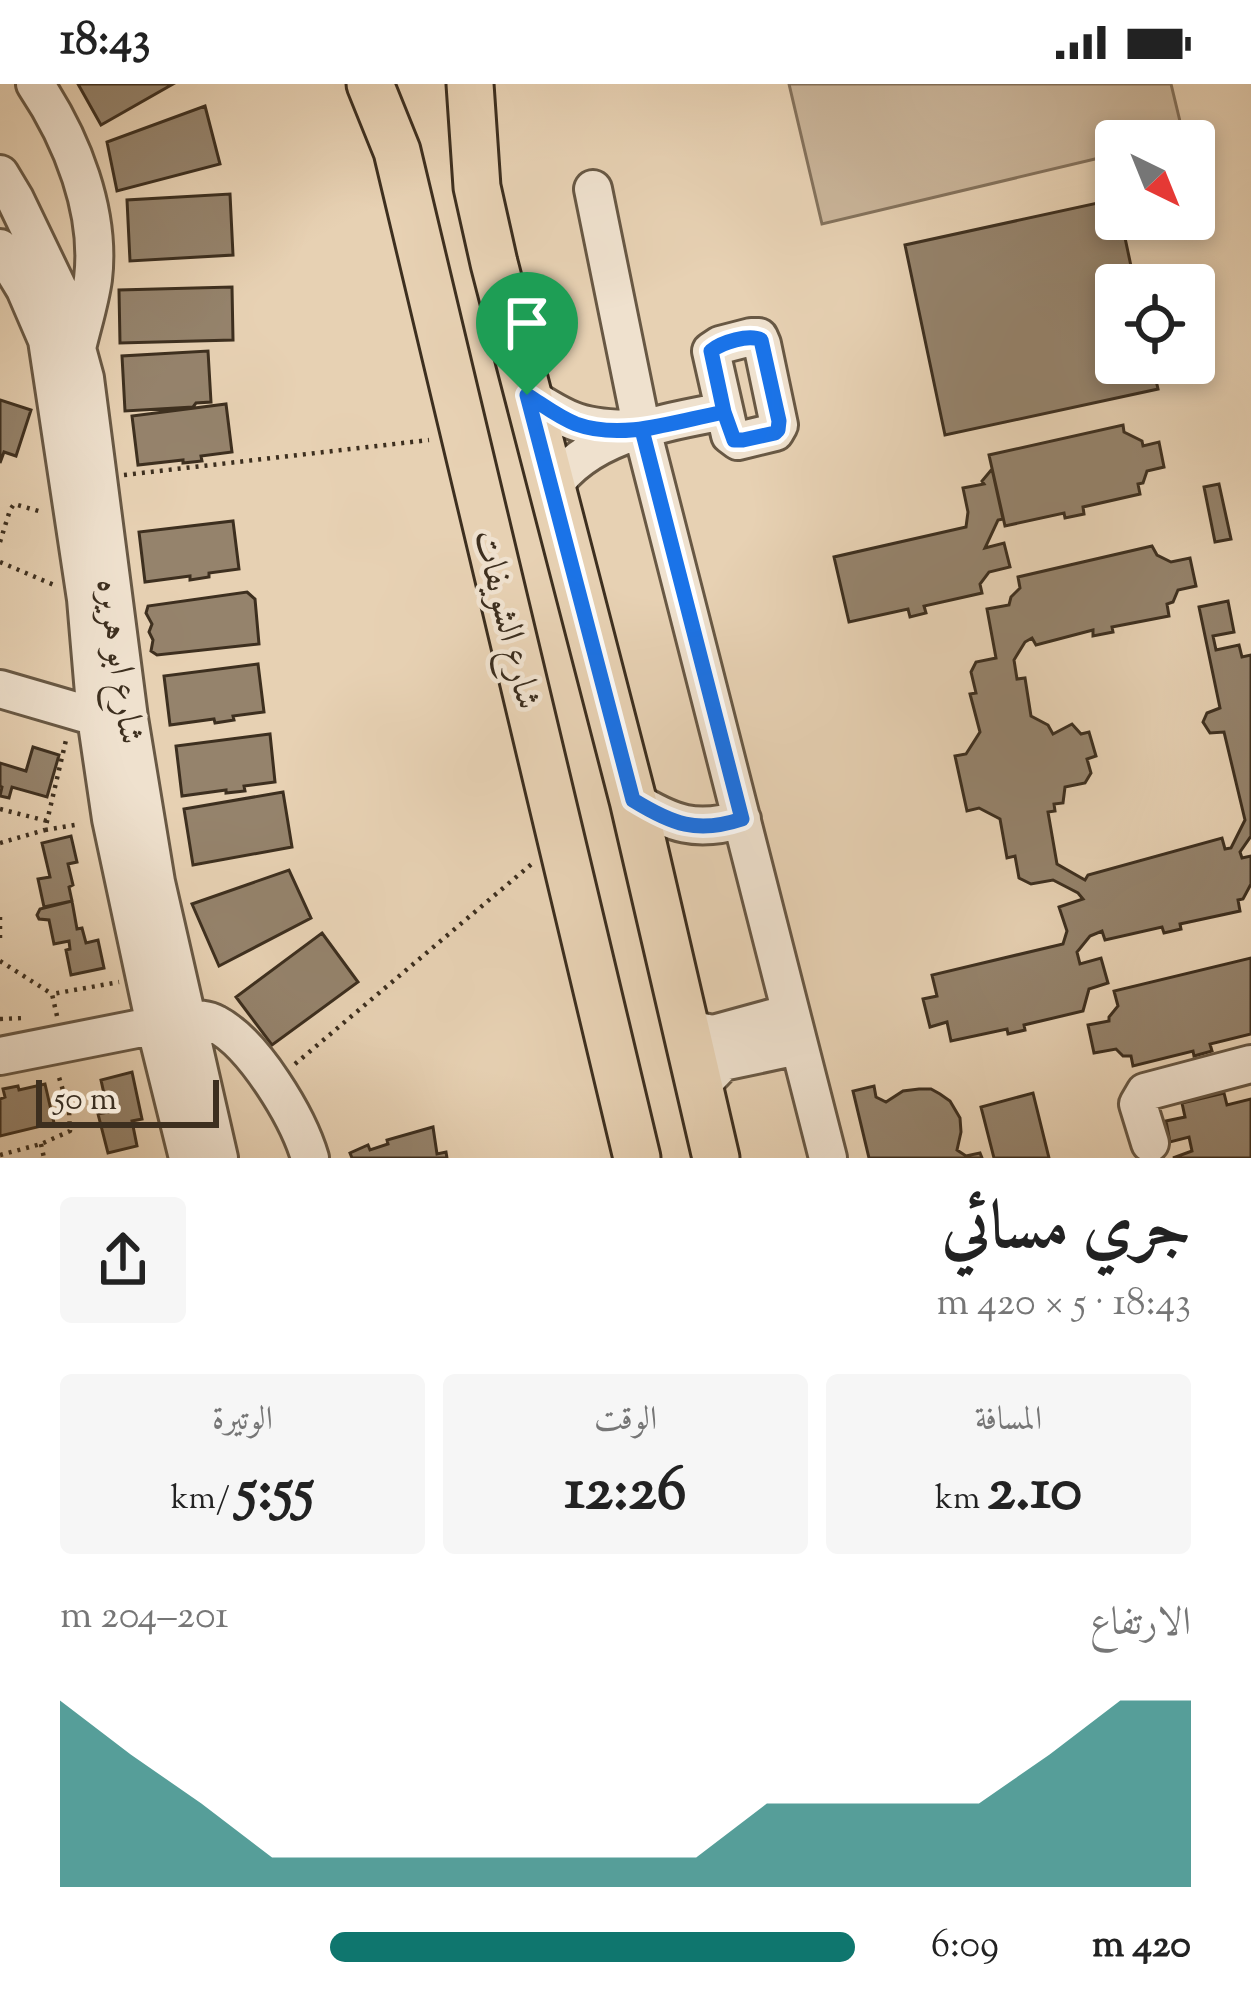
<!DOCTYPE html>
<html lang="ar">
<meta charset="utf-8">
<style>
:root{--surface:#fff;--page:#f6f6f6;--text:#222;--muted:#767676;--accent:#0f766e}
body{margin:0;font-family:"Sorts Mill Goudy",Amiri,serif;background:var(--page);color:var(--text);direction:rtl;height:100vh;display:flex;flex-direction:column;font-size:45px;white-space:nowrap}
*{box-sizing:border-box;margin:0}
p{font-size:39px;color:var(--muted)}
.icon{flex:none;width:66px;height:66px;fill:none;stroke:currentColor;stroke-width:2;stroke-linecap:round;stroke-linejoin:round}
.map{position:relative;height:1074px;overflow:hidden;direction:ltr}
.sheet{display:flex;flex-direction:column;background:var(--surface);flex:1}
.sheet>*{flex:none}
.needle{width:78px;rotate:137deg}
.tools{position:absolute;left:1095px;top:36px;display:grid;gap:24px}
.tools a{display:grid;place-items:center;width:120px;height:120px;border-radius:12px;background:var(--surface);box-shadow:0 6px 18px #0003;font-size:60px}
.scale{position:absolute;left:36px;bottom:30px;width:183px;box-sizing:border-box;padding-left:12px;border:6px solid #3d2f1f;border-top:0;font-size:33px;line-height:42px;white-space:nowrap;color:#3d2f1f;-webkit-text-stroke:9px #efe1ce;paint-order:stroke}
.pin{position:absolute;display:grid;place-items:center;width:102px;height:102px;color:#fff;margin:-123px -51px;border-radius:50% 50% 50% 0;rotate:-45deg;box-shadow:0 0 12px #0007}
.pin .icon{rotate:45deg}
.round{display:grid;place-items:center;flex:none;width:126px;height:126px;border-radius:12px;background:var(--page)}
.head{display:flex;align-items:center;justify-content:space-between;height:204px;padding:0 60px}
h1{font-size:66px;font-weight:700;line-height:90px}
.stats{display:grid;grid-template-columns:repeat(3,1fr);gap:18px;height:204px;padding:12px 60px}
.stats div{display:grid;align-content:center;border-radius:12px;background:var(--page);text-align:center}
.stats b{font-size:60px;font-weight:700}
.stats small{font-size:33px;font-weight:400}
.stats p{font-size:33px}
.chart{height:336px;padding:24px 60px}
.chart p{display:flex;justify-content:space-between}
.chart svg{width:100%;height:216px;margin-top:12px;fill:var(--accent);opacity:.7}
ul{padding:0 60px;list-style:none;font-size:39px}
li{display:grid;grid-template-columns:192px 144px 1fr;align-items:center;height:90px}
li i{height:30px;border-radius:15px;background:var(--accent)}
.status{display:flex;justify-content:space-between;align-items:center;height:84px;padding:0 60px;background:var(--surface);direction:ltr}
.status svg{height:33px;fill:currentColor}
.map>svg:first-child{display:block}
</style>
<div class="status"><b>18:43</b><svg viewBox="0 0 49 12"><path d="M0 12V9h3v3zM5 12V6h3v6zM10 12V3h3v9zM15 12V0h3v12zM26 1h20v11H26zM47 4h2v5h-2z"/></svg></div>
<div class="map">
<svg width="1251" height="1074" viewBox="0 0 1251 1074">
<rect width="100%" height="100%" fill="#e7d1b3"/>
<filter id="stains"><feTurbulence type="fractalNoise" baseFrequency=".00167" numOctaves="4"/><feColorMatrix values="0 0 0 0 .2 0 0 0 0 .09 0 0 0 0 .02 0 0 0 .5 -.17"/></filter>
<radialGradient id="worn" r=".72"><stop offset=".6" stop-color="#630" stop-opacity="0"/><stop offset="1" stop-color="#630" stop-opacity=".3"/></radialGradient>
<path fill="#cab59a" stroke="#84725c" stroke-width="3" d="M789 0H1171L1184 54 1170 57H1116V70L822 140Z"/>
<path fill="#95836c" stroke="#3d2f1f" stroke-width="3" d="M78 0H173L101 41Z
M205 22 220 80 117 107 107 58Z
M230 110 233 171 130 177 127 116Z
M1116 115V135H1121L1135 201H1116V279H1152L1158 305 945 351 905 161Z
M232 203 233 256 120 259 119 206Z
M208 267 211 318 196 319 193 323 125 327 122 272Z
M0 316 31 326 16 372 4 368 0 379Z
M226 320 232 368 201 372 202 377 183 379V376L138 381 132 332Z
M1123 341 1124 348 1142 357 1143 362 1159 358 1164 383 1147 387 1143 399 1138 400 1140 410 1083 423 1084 430 1065 434 1064 429 1005 442 989 371Z
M992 385 1003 435 998 436 985 464 1004 459 1010 483 989 488 980 500 982 509 924 522 926 529 910 533 908 525 849 538 834 473 966 443 968 428 963 404 984 400 982 397Z
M1219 400 1231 455 1215 458 1204 403Z
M233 437 239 485 209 489V493L190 496V492L145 498 139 448Z
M1152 462 1157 471 1171 478 1190 474 1196 502 1178 506 1173 518 1167 520 1169 532 1112 543 1113 548 1093 552V546L1036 561 1032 554 1025 558 1014 576 1017 595 1025 594 1031 632 1048 641 1053 650 1072 640 1081 650 1089 648 1096 672 1087 675 1091 689 1085 699 1065 703 1063 719 1054 720 1055 727 1048 728 1057 780 1085 796 1088 791 1222 754 1225 765 1231 764 1245 736 1224 648 1210 649 1203 638 1207 629 1220 624 1199 523 1228 517 1234 548 1213 552 1216 566 1239 561 1242 573 1251 571V752L1240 768 1242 774 1251 772V800L1243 815 1238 816 1240 827 1180 840 1181 845 1164 849 1162 843 1105 856 1102 847 1090 852 1077 868 1080 880 1101 874 1108 899 1089 905 1083 927 1024 941 1025 946 1008 950 1007 945 951 957 947 938 930 943 923 915 937 912 932 891 1063 860 1067 847 1059 823 1083 815 1078 809 1053 796 1031 800 1019 794 1015 772 1007 774 1000 735 979 724 967 727 955 672 966 670 980 648 970 610 976 609 971 588 976 578 996 574 987 525 1009 521 1011 513 1020 504 1018 493Z
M247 508 255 515 259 560 157 571 151 567 153 556 149 548 152 540 146 529 148 522Z
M258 580 264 628 233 632 234 636 215 639 214 635 170 641 164 592Z
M270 650 275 698 244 702 245 707 226 709V706L182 712 176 662Z
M33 663 59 671 47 713 12 703 9 714 0 712 2 703 0 702V679L26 687Z
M283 708 292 763 193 781 184 725Z
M71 752 77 778 68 780 73 801 69 803 72 817 44 823 38 795 50 793 42 759Z
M289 786 311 834 219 882 192 820Z
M72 817 77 845 82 844 86 859 98 856 104 884 71 891 66 866 70 865 69 857 54 860 49 836 39 835 37 831 40 825Z
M322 849 358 898 272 961 236 913Z
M1251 874V950L1210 960 1212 967 1194 972 1193 967 1133 982 1131 972H1123L1116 965 1094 969 1088 941 1109 937V933L1118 922 1114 907Z
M132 988 142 1035 132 1037 137 1062 108 1069 98 1030 108 1028 101 996Z
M45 1000 54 1039 0 1052V1015L5 1013 3 1005 18 1002 19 1006Z
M874 1002 876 1013 886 1018 903 1007 919 1005H931L940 1010 950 1017 960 1034 961 1048 957 1066 966 1072 980 1069 982 1074H869L853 1007Z
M1033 1009 1049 1074H994L981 1023Z
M1224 1009 1227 1021 1251 1015V1074H1173L1192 1067 1189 1053 1170 1058 1166 1037 1185 1033 1182 1019Z
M433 1043 437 1070 446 1068 447 1074H352L350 1069 368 1061 370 1066 388 1060 387 1056Z"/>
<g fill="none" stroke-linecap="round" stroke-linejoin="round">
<defs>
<path id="minor" d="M35 0C72 55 101 128 93 195 90 217 83 239 78 260
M0 90 15 115 64 217 85 294 129 634 156 798 219 1074
M593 105 642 346 828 1074
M0 164 25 205 47 256 86 515 96 633 111 735 155 941 188 1074
M751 253H759L762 260 779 341 775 348 738 357 730 351 711 267 720 261Z
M527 311C568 338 583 345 633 345
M552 404C588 350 664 339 724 327
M0 605 96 633H119
M633 716C672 740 696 749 742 735
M684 940 697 947 713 950 790 929
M0 972 187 935C197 935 207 935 216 940 254 960 298 1033 310 1074
M699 1003 723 978 798 962
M1150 1059 1138 1020 1145 1008 1251 980"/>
<path id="major" d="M370 0 397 67 637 1074
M470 0 477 103 494 179 633 716 716 1074"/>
</defs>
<use href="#minor" stroke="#685844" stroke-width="42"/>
<use href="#major" stroke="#3d2f1f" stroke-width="51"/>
<path stroke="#3d2f1f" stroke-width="4.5" stroke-dasharray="3 6" stroke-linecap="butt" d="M124 391 429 356
M0 458 10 426 14 420 42 428
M0 478 54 501
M0 725 47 737
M45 746 80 740
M0 759 45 746 66 656
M0 833V856
M0 877 52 910
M57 932 52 910 119 898
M0 935 24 934
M295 980 534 778
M41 1060 44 1074
M0 1071 41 1060 70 1047 69 1026 58 990"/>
<use href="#minor" stroke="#efe1ce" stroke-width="36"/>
<use href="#major" stroke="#e7d1b3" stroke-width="45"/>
</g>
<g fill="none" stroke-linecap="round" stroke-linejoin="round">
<defs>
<path id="route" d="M527 311 633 716C672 740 697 750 742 735L642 346 724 328 734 356H743L775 349 778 346 779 337 761 256C749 250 722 258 711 267L724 328C677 337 623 357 576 340 558 333 543 321 527 311"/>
</defs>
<use href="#route" stroke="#fff" stroke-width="24"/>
<use href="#route" stroke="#1a73e8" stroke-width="15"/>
</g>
<g text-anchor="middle" stroke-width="9" stroke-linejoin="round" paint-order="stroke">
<g font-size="36" fill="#3d2f1f" stroke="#efe1ce">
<text transform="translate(509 535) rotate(76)" y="13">شارع الشويفات</text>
<text transform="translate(122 577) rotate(82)" y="13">شارع ابو هريره</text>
</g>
</g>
<rect width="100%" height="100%" filter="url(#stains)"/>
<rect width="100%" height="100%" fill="url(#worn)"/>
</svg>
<div class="tools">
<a><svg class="needle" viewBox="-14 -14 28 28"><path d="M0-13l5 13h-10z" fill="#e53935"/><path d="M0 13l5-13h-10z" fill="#767676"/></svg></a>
<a><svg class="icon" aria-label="locate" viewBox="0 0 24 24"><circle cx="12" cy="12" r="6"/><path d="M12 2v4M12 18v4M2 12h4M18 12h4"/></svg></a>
</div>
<div class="scale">50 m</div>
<div class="pin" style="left:527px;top:311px;background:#1e9e55"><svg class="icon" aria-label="arrive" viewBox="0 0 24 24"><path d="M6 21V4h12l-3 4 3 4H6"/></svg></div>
</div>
<section class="sheet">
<div class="head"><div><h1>جري مسائي</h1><p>18:43 · 5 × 420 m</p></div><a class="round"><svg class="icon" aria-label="share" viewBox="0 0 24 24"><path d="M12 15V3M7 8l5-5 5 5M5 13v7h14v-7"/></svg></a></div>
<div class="stats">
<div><p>المسافة</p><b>2.10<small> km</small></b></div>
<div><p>الوقت</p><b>12:26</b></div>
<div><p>الوتيرة</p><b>5:55<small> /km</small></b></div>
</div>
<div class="chart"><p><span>الارتفاع</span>201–204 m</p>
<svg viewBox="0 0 160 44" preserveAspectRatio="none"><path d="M0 44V6L10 17L20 27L30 38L40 38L50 38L60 38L70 38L80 38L90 38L100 27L110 27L120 27L130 27L140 17L150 6L160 6V44z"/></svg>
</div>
<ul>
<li><b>420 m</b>6:09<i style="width:66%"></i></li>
</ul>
</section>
